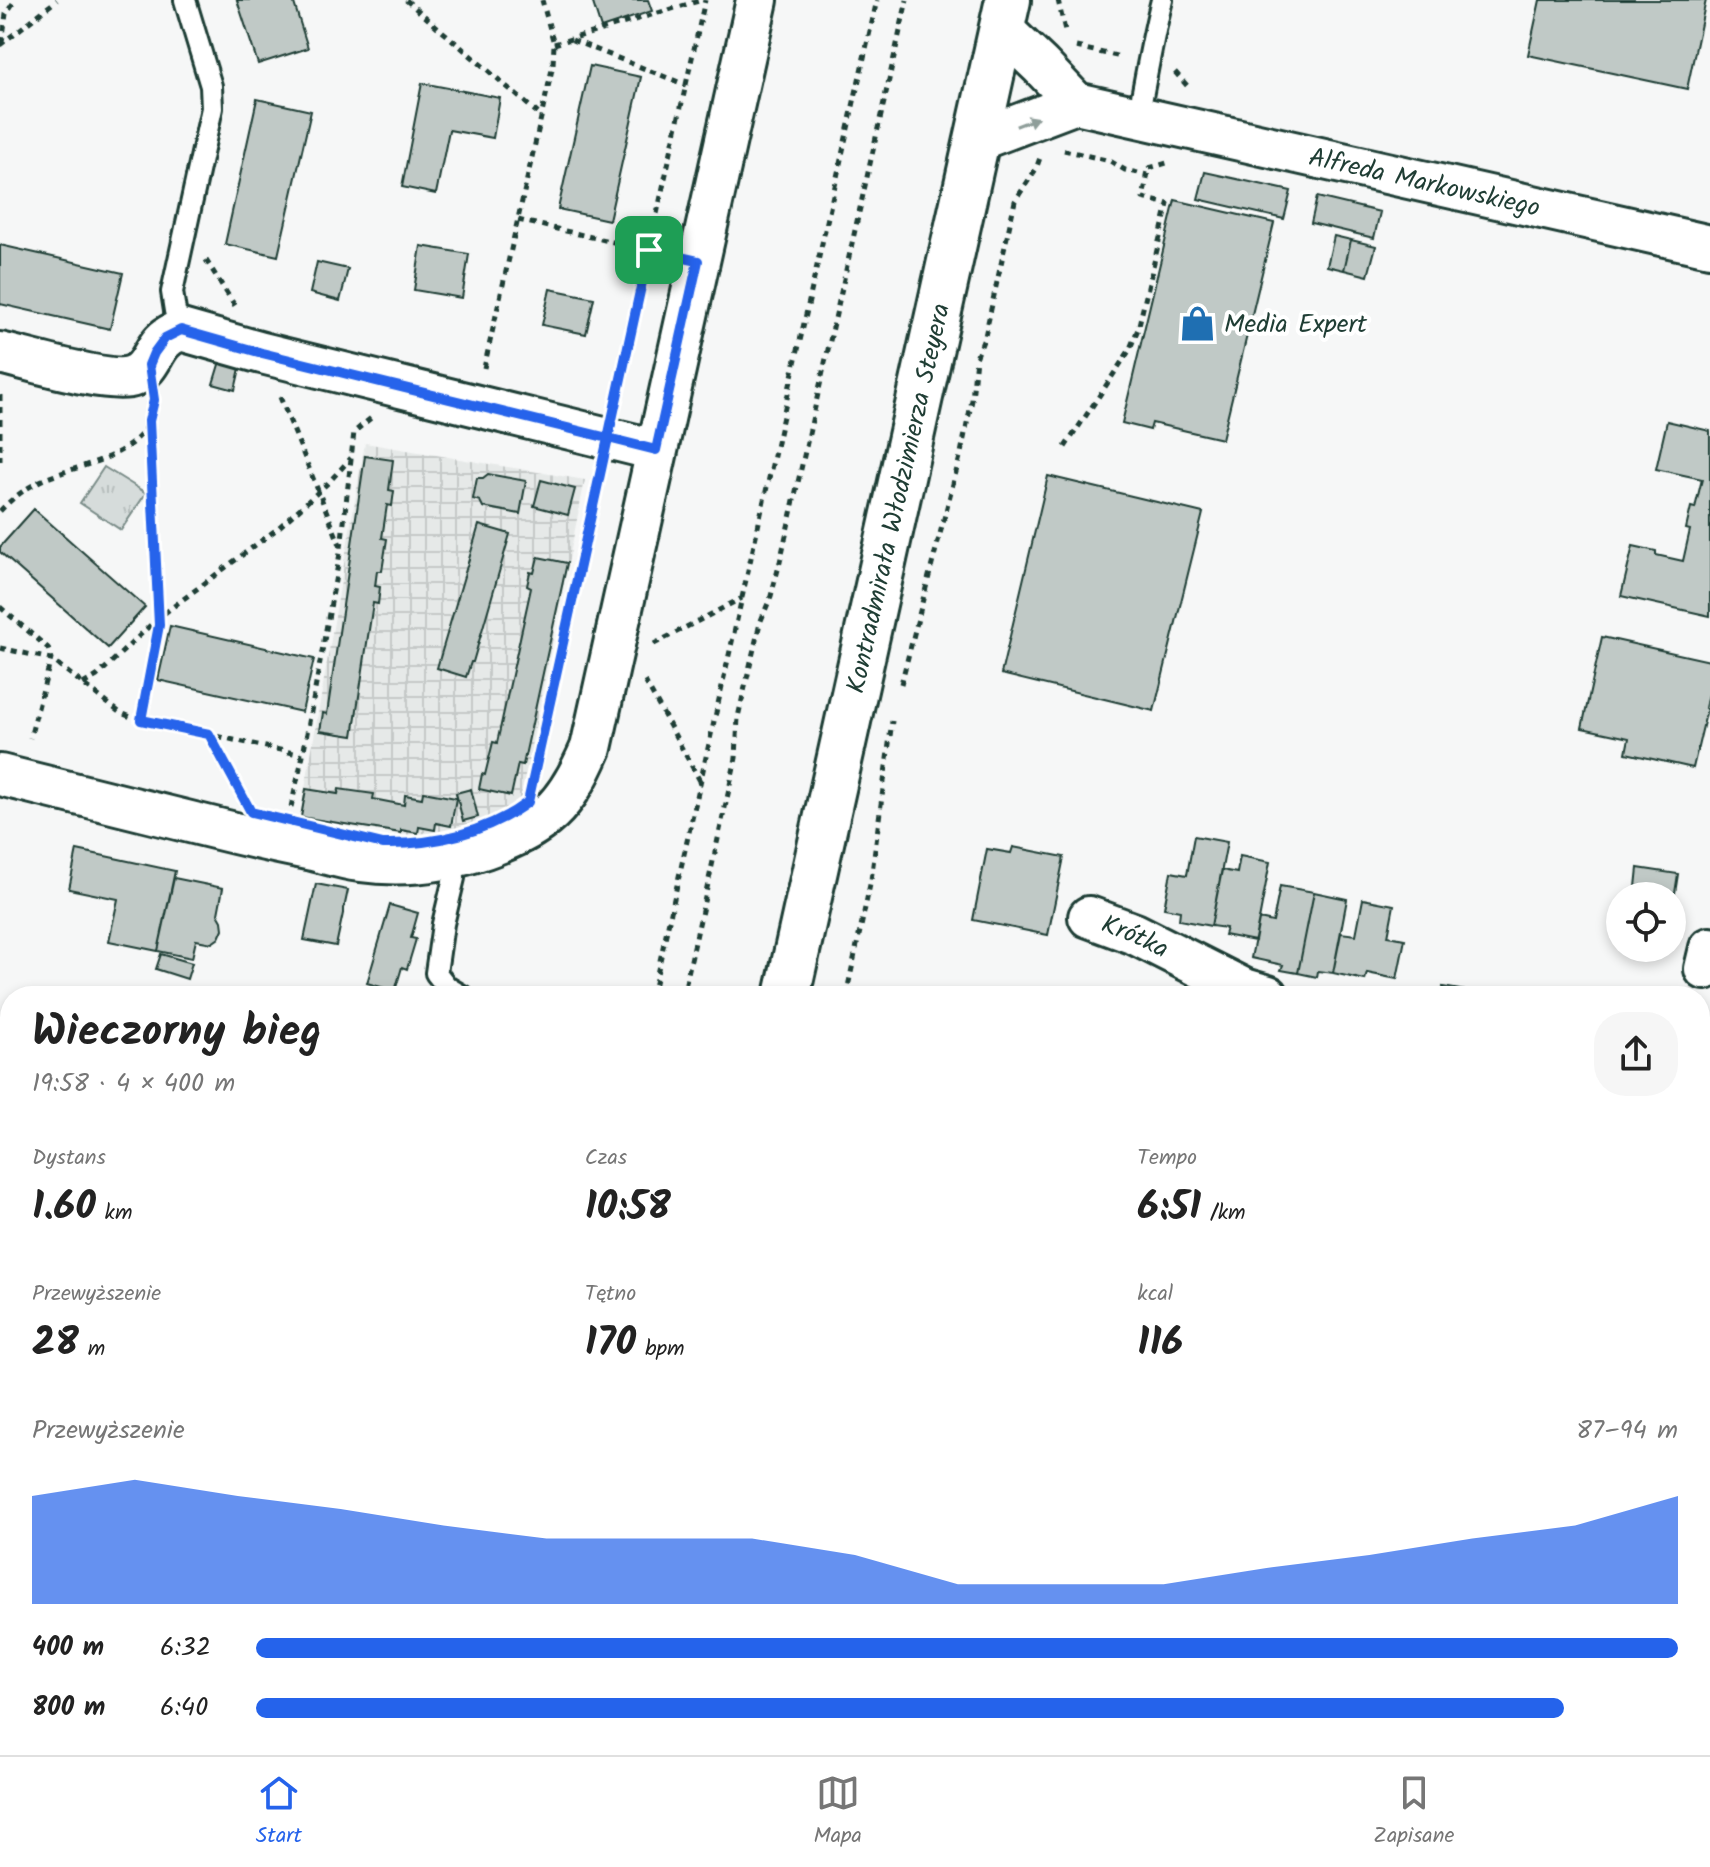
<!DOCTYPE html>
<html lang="pl">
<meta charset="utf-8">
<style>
:root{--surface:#fff;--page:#f6f6f6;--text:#222;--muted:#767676;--line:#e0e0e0;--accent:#2563eb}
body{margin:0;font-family:Kalam,sans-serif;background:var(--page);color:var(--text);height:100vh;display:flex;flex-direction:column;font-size:30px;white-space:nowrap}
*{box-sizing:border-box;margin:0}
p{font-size:26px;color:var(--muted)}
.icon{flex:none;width:44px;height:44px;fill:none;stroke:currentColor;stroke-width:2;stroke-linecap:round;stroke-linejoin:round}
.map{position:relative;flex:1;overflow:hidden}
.details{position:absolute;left:0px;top:986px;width:1710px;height:770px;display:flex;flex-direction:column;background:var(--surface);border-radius:32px 32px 0 0;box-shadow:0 4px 12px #0003}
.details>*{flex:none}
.tools{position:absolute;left:1606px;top:882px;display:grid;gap:16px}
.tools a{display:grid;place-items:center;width:80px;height:80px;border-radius:50%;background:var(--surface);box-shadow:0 4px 12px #0003;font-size:40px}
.pin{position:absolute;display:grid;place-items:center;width:68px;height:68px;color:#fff;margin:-34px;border-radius:16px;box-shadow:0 4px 12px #0006}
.round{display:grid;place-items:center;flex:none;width:84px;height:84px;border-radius:32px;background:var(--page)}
.head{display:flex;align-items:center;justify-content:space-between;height:136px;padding:0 32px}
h1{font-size:44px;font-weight:700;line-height:60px}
.stats{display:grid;grid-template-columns:repeat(3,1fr);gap:12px;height:136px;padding:8px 32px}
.stats div{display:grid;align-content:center}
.stats b{font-size:40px;font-weight:700}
.stats small{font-size:22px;font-weight:400}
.stats p{font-size:22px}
.chart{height:224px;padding:16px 32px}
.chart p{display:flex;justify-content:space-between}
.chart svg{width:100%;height:144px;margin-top:8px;fill:var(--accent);opacity:.7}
ul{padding:0 32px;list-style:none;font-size:26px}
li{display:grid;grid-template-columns:128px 96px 1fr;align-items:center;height:60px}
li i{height:20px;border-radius:10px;background:var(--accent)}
.menu{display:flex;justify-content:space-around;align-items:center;height:112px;border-top:2px solid var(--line);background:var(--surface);font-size:22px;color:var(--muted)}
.menu a{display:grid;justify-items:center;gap:4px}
.menu .selected{color:var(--accent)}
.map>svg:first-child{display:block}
</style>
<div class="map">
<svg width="1710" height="1755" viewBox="0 0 1710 1755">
<defs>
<pattern id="industrial-grid" width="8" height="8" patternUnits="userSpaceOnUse" patternTransform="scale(2)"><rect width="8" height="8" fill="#e6e9e8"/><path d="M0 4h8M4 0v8" fill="none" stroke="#c5c9c8"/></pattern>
<pattern id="grass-tufts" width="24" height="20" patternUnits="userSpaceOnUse" patternTransform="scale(2)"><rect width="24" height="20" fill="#d6dcdb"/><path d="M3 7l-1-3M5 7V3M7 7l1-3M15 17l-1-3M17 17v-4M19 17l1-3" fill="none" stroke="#b7bebd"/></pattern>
</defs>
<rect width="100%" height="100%" fill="#f6f7f7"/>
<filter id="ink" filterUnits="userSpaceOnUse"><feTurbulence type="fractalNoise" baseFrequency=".0125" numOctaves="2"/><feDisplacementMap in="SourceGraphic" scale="16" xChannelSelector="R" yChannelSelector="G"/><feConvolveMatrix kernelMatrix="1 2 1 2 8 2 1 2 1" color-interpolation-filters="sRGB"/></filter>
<g filter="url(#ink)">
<path fill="url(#industrial-grid)" d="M365 443 585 480 520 801 492 817 459 828 429 833 401 835 300 818Z"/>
<path fill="url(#grass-tufts)" stroke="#7a8c88" stroke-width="2" d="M104 467 146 493 121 530 80 503Z"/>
<path fill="#c0c9c6" stroke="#1f3d34" stroke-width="2" d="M237 0H293L308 48 258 64Z
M592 0H648L652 11 601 28Z
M1540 0H1706L1687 89 1528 55Z
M590 66 641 77 609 220 558 209Z
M422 83 500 98 493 138 449 130 436 194 402 187Z
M257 99 311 111 278 256 225 244Z
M1205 172 1291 191 1284 219 1198 199Z
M1317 197 1380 212 1374 238 1311 223Z
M1175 200 1274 223 1222 439 1152 423 1150 430 1122 423Z
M1334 236 1351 240 1344 270 1327 266Z
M1351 240 1376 246 1368 276 1344 270Z
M0 245 123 273 110 329 0 304Z
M421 246 469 254 462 298 414 290Z
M317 262 348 269 340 301 310 293Z
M550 289 594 298 586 334 542 325Z
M221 358 241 364 235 390 213 384Z
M1667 421 1710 431V616L1621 596 1633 546 1656 551V555L1683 561 1690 530 1686 529 1691 507 1695 508 1702 479 1656 469Z
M365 456 393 460 389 490 394 491 392 506 387 505 382 538 387 539 382 571H377L375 586 380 587 378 604 373 603 353 736 320 731 323 713 327 714Z
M488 474 526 481 520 514 483 507 480 501 473 499 477 478H483Z
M1048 476 1203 513 1154 711 1001 674Z
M541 480 575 489 568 515 534 506Z
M34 509 145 607 108 648 0 552V547Z
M479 525 510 534 473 662H471L466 677 437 668Z
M538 557 567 563 523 765 518 764 511 796 479 789 482 774 485 775 493 742 497 743 531 588 527 586 530 572 534 573Z
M170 626 314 659 302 712 158 680Z
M1602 637 1710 661V685L1705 708 1707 709 1693 768 1626 753 1629 738 1582 728Z
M306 789 338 794 339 789 374 794 373 799 404 805 405 795 422 798 423 792 456 798 451 826 436 823 435 830 419 827 418 833 401 830V833L301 817Z
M471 789 478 817 463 821 456 793Z
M1194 836 1227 842 1211 926 1179 920 1180 911 1164 908 1171 872 1187 875Z
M1013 847 1064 857 1048 935 973 920 987 849 1011 853Z
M77 850 175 871 158 951 109 941 118 899 69 889Z
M1240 856 1270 862 1255 941 1224 935 1226 928 1211 926 1222 870 1237 873Z
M1638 868 1678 874 1675 893 1636 887Z
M174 878 223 888 218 914 222 921 223 929 219 938 212 943 196 940 192 958 158 951Z
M316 884 348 890 336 946 304 940Z
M1280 886 1314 892 1298 973 1281 970 1283 965 1251 958 1259 919 1273 922Z
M1314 892 1347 899 1333 973 1318 971 1317 977 1298 973Z
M1363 899 1394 905 1388 936 1405 939 1397 979 1367 973 1365 980 1333 973 1341 933 1356 935Z
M390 905 418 913 411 938 416 939 407 969 402 967 395 991 367 983Z
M161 954 192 963 187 979 156 969Z
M1443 987 1477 993 1476 996H1442Z
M1700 1032 1710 1033V1060L1703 1107H1700Z
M0 1058 10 1060V1126L0 1125Z
M1710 1060V1114L1702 1113Z
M1700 1186 1710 1187V1265L1700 1263Z
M1700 1339 1710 1341V1381L1704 1417H1700Z
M1710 1381V1418L1704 1417Z
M8 1589H10V1629L0 1628V1593L7 1594Z
M1124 1746H1183V1755H1124Z
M1383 1746H1442L1443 1755H1383Z
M1475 1746H1539V1755H1475Z"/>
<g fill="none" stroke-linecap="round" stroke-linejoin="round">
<defs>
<path id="service" d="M1138 117C1146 78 1152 39 1162 0
M181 330 175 311 172 292 212 108 211 86 185 0
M453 858 454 878 443 924 436 973 447 987 462 996
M0 1180 10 1181
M1700 1484 1710 1486"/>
<g id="minor">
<path id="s1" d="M1002 29 1041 66 1076 103 1710 246"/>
<path d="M978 140 1076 103"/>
<path d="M0 353C27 359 112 385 133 376 151 369 152 350 165 339 169 335 176 332 181 330L262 353 656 450"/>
<path d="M0 775C69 792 137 809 206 826 242 835 277 843 313 850 328 854 344 859 360 861 403 867 444 862 485 848 545 827 566 806 591 748L757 0"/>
<path id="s2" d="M1089 917 1135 934 1244 989 1268 996"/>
<path d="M1705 969 1710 948"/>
<path d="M1700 1142 1710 1144"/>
<path d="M1700 1294 1710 1296"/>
<path d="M1092 1746V1755"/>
<path d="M184 1755 189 1746"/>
</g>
<g id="tertiary">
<path id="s3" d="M787 996 1008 0"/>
<path d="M1700 1543 1710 1545"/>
</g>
<path id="secondary" d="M0 1296 10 1298
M774 1746 776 1755
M820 1746 822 1755"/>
</defs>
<use href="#service" stroke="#1f3d34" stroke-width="26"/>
<use href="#minor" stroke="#1f3d34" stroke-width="46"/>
<use href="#tertiary" stroke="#1f3d34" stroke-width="50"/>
<use href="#secondary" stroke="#1f3d34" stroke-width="50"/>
<path stroke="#1f3d34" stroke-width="5" stroke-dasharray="6 6" stroke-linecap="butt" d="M406 0 541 116
M1058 0 1066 35
M572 40 686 85
M2 43 6 14 15 0
M554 44 702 0
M0 45 57 0
M1076 47 1121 57
M1175 72 1190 89
M1064 150 1110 161 1125 170 1147 175
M518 220 665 254
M206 260 235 306
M484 368 553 65 554 44 542 0
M280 397 341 547
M615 401 705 0
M1065 447 1129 351 1138 329 1168 204 1143 198 1149 168 1167 163
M0 461V389
M0 511C12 498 25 489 40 481 71 467 120 461 142 433 148 426 150 417 152 409
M0 607 48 648 51 659 30 738
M654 644 742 598
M0 648 51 659 119 712 133 718 303 755
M645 681 700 781
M83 684 97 676 158 618 277 529 328 483 351 458
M901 684 961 453 972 400 976 358 985 336 1015 201 1036 169 1041 155
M141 720 159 625 149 421
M209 734 243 796
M535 768 600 473
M291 807 303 755 341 548 354 432 371 418
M652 996 877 0
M683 996 736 758 738 717 760 623 771 596 780 562 907 0
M846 996 871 880 892 721
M0 1229 10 1231
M0 1375 10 1376
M1700 1593 1710 1594
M692 1746 694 1755
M713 1746 714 1755
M874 1746 875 1755
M442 1755 445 1746
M573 1755 577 1746"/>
<use href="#service" stroke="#fff" stroke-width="20"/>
<use href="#minor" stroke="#fff" stroke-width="40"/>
<use href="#tertiary" stroke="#fff" stroke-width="44"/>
<use href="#secondary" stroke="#fff" stroke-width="44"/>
</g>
<defs><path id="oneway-solid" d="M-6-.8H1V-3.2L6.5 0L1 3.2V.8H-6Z" transform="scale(2)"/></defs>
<use fill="#8f9e9a" href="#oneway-solid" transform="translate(1027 122) rotate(-21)"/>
</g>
<g fill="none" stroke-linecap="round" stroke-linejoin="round" filter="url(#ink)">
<defs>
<path id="route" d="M649 250 608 438 262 353 181 330 165 338 154 353 149 365 154 400 149 421 159 625 141 720 209 734 251 812 383 844C433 845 487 833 528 802L608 438 656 450 698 261 649 250"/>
</defs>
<use href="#route" stroke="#fff" stroke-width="16"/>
<use href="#route" stroke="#2563eb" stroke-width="10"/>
</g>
<defs>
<symbol id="shop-bare" viewBox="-9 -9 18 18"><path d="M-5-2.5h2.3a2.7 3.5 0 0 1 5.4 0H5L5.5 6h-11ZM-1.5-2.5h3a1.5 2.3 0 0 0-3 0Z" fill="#1f6fb2" stroke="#fff" stroke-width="2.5" paint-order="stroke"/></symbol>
</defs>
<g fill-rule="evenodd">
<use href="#shop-bare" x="1172" y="298" width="51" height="51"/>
</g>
<g text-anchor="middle" stroke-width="8" stroke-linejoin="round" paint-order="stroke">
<g font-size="26" fill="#1f3d34" stroke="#fff">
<text dy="9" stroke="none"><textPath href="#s1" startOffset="462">Alfreda Markowskiego</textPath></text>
<text dy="9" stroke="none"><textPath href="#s3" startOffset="510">Kontradmirała Włodzimierza Steyera</textPath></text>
<text dy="9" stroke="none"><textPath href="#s2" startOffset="50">Krótka</textPath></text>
</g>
<g font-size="26" fill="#1f3d34" stroke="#fff" text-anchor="start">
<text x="1224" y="332">Media Expert</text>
</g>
</g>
</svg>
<div class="tools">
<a><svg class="icon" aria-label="locate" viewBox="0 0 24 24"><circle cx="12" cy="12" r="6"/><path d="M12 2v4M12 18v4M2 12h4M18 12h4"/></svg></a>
</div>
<div class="pin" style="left:649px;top:250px;background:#1e9e55"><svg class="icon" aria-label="arrive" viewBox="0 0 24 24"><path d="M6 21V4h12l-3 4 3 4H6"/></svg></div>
<section class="details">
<div class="head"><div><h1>Wieczorny bieg</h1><p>19:58 · 4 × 400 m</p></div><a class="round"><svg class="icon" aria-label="share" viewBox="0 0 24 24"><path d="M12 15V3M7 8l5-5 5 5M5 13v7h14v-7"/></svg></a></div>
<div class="stats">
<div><p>Dystans</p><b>1.60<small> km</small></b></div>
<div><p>Czas</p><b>10:58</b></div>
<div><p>Tempo</p><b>6:51<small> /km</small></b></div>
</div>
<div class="stats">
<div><p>Przewyższenie</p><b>28<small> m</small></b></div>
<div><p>Tętno</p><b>170<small> bpm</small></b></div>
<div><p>kcal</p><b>116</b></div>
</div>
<div class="chart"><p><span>Przewyższenie</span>87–94 m</p>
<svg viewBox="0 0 160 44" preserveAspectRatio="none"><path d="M0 44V11L10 6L20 11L30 15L40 20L50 24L60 24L70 24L80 29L90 38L100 38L110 38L120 33L130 29L140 24L150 20L160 11V44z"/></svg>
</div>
<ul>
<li><b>400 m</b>6:32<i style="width:100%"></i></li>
<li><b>800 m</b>6:40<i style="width:92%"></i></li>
</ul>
</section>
</div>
<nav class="menu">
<a class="selected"><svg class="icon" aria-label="home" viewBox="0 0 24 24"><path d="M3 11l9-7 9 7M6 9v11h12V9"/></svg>Start</a>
<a><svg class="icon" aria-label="map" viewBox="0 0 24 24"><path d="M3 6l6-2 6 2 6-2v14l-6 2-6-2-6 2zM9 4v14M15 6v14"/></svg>Mapa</a>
<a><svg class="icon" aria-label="saved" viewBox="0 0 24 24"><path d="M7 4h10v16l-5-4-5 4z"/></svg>Zapisane</a>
</nav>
